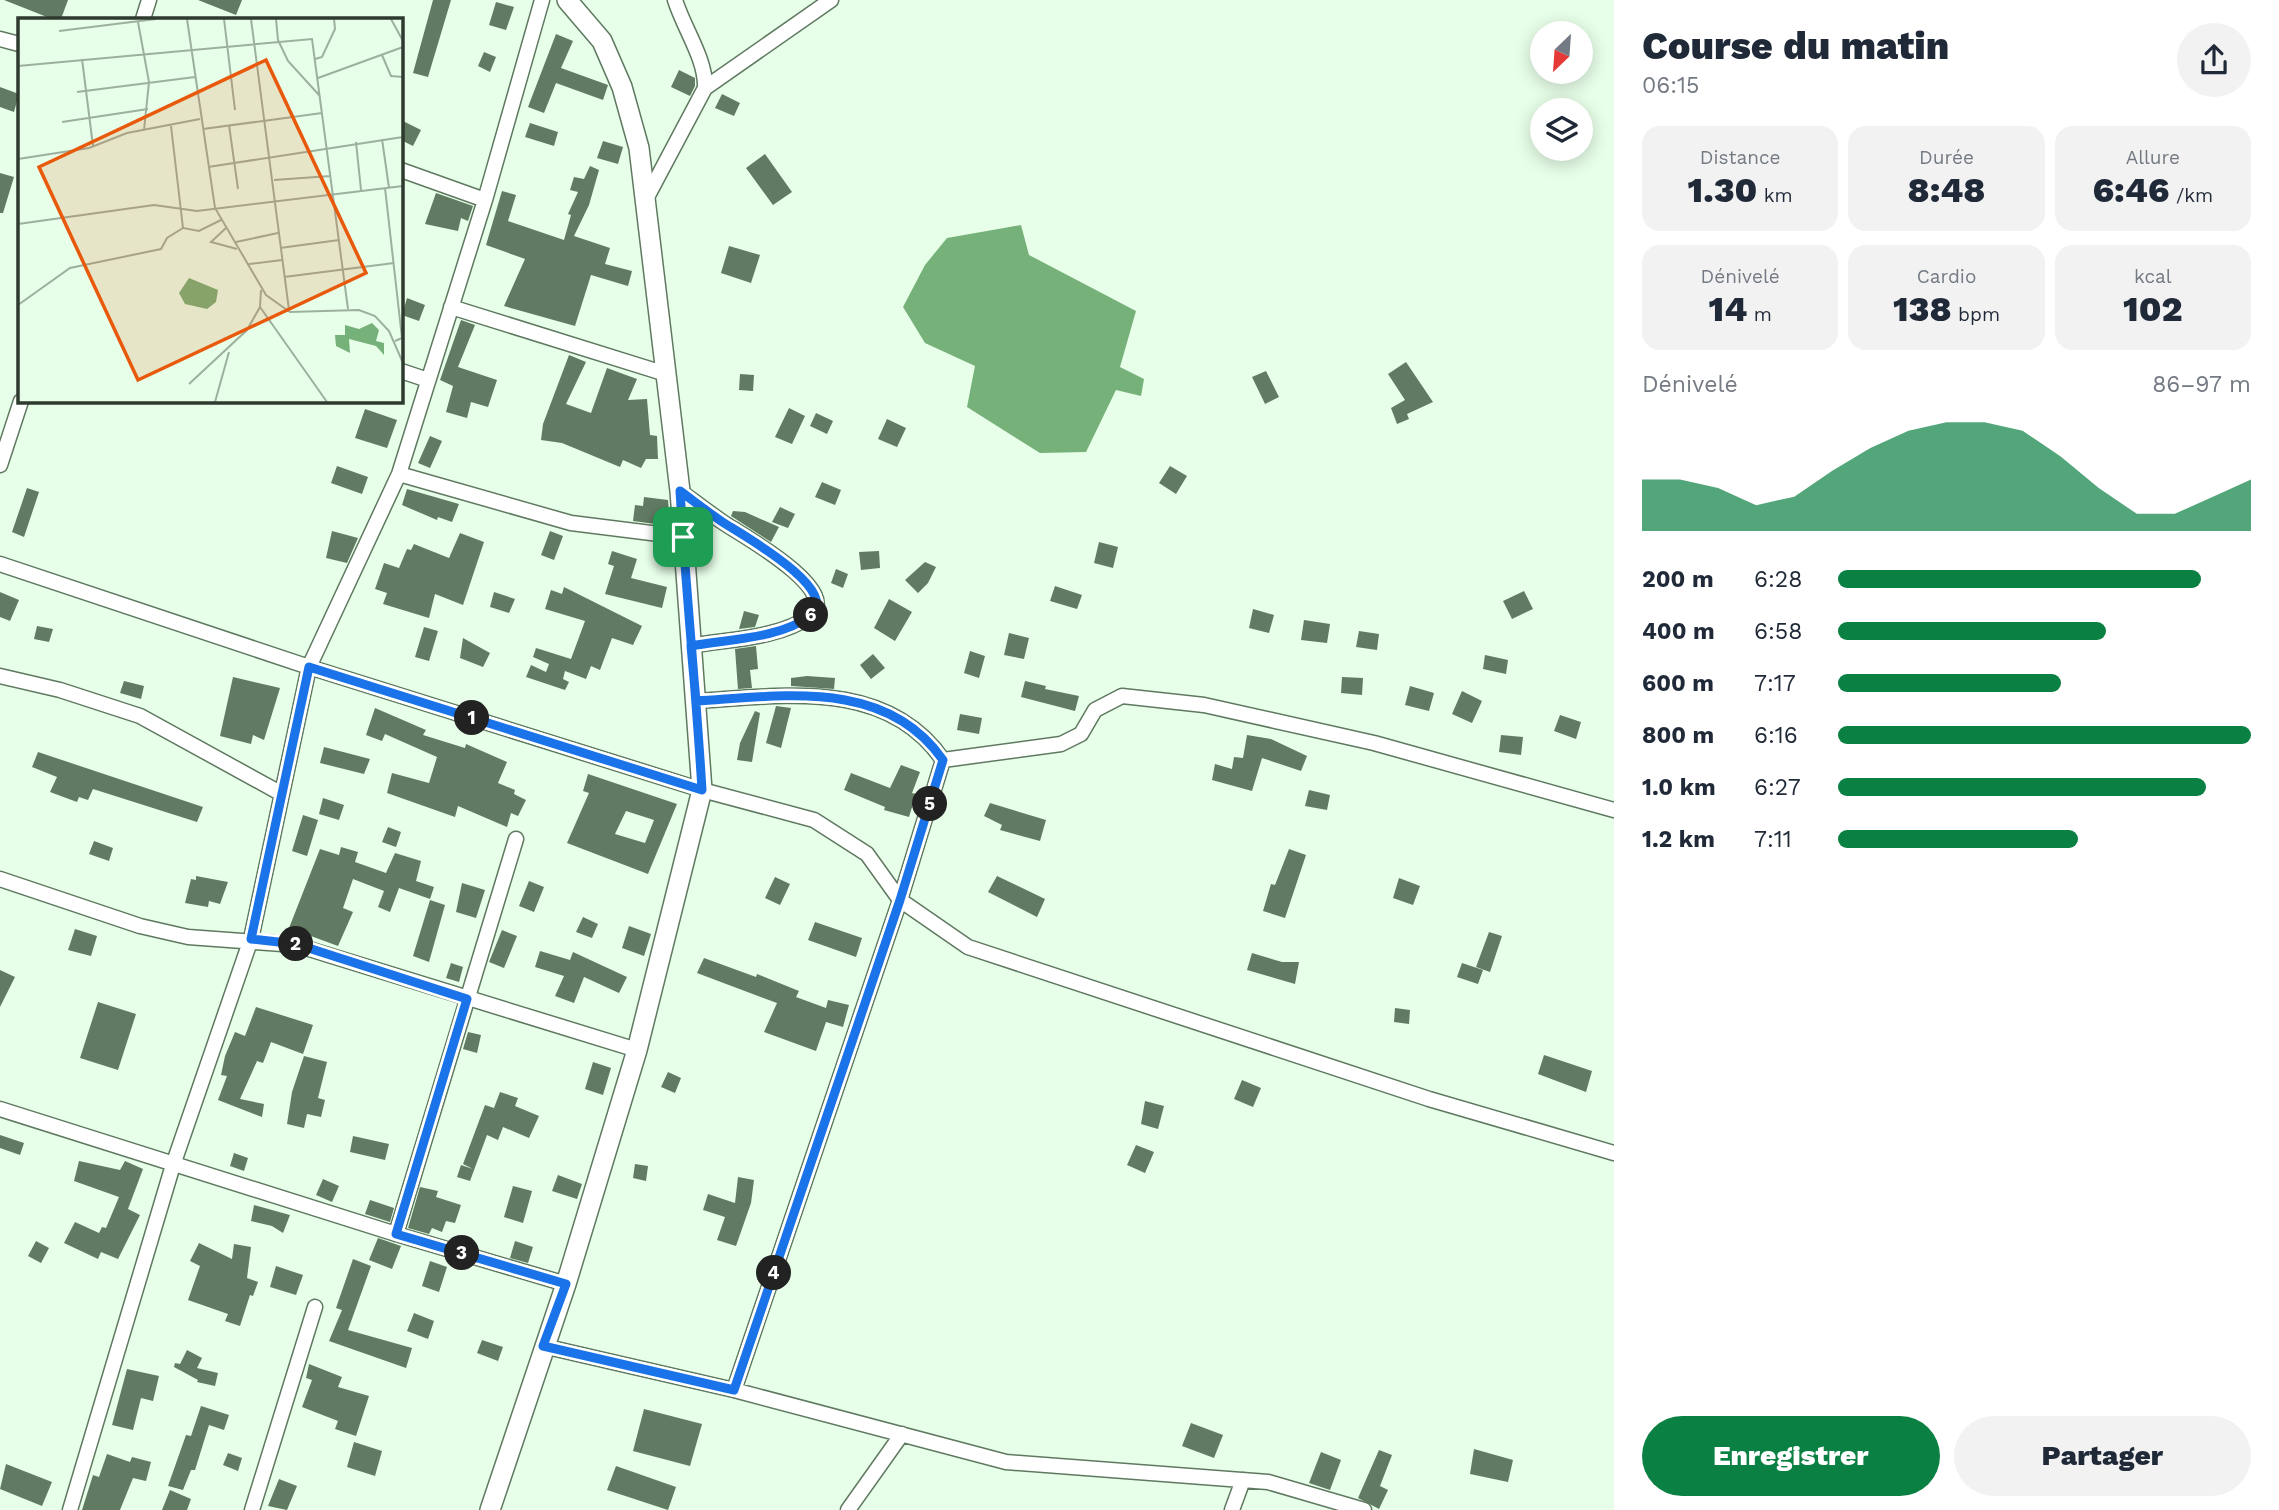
<!DOCTYPE html>
<html lang="fr">
<meta charset="utf-8">
<style>
:root{--surface:#fff;--page:#f2f2f3;--text:#1f2937;--muted:#747a83;--accent:#0b8043}
body{margin:0;font-family:"Work Sans",sans-serif;background:var(--page);color:var(--text);height:100vh;display:flex;flex-direction:column;font-size:26px;white-space:nowrap}
*{box-sizing:border-box;margin:0}
p{font-size:23px;color:var(--muted)}
.icon{flex:none;width:38px;height:38px;fill:none;stroke:currentColor;stroke-width:2;stroke-linecap:round;stroke-linejoin:round}
.map{position:relative;flex:1;overflow:hidden}
.drawer{display:flex;flex-direction:column;background:var(--surface);width:665px}
.drawer>*{flex:none}
.needle{width:46px;rotate:205deg}
.controls{position:absolute;left:1530px;top:21px;display:grid;gap:14px}
.controls a{display:grid;place-items:center;width:63px;height:63px;border-radius:50%;background:var(--surface);box-shadow:0 4px 18px #0003;font-size:35px}
.pin{position:absolute;display:grid;place-items:center;width:60px;height:60px;color:#fff;margin:-30px;border-radius:14px;box-shadow:0 4px 10px #0006}
.km{position:absolute;width:35px;height:35px;margin:-18px;border-radius:50%;background:#222;color:#fff;font-size:19px;line-height:35px;text-align:center}
.round{display:grid;place-items:center;flex:none;width:74px;height:74px;border-radius:37px;background:var(--page)}
.headline{display:flex;align-items:center;justify-content:space-between;height:119px;padding:0 28px}
h1{font-size:38px;font-weight:800;line-height:52px}
.metrics{display:grid;grid-template-columns:repeat(3,1fr);gap:10px;height:119px;padding:7px 28px}
.metrics div{display:grid;align-content:center;border-radius:18px;background:var(--page);text-align:center}
.metrics b{font-size:35px;font-weight:800}
.metrics small{font-size:19px;font-weight:400}
.metrics p{font-size:19px}
.chart{height:196px;padding:14px 28px}
.chart p{display:flex;justify-content:space-between}
.chart svg{width:100%;height:126px;margin-top:7px;fill:var(--accent);opacity:.7}
.primary-button{display:flex;gap:14px;margin-top:auto;padding:14px 28px}
.primary-button a{flex:1;height:80px;border-radius:42px;background:var(--accent);color:#fff;font-size:28px;font-weight:800;line-height:80px;text-align:center}
.primary-button a+a{background:var(--page);color:var(--text)}
ul{padding:0 28px;list-style:none;font-size:23px}
li{display:grid;grid-template-columns:112px 84px 1fr;align-items:center;height:52px}
li i{height:18px;border-radius:9px;background:var(--accent)}
main{display:flex;flex:1;min-height:0}
.map>svg:first-child{display:block}
</style>
<main>
<div class="map">
<svg width="1614" height="1510" viewBox="0 0 1614 1510">
<rect width="100%" height="100%" fill="#e7fee8"/>
<path fill="#77b17a" d="M1021 225 1029 255 1136 311 1120 367 1144 379 1141 396 1116 390 1086 452 1040 453 967 407 975 366 925 343 903 307 925 265 947 238Z"/>
<path fill="#617b62" fill-rule="evenodd" d="M4 0H68L61 19H52Z
M198 0H242L236 15Z
M433 0H451L428 77 413 73Z
M496 2 514 7 506 30 489 25Z
M556 34 573 41 561 68 608 85 603 100 556 83 544 113 528 107Z
M484 52 496 57 490 72 478 66Z
M679 70 695 78V86L690 96 671 87Z
M0 87 19 94 14 112 0 107Z
M722 94 740 103 734 116 715 108Z
M401 120 421 130 413 146 401 140Z
M530 123 558 132 554 146 525 137Z
M603 141 623 147 618 164 597 158Z
M765 154 792 192 773 205 746 168Z
M590 166 599 170 589 205 574 236 610 248 605 264 632 271 628 286 591 275 575 326 504 306 525 259 486 245 502 191 516 195 508 221 564 240 571 215 568 214 578 192 570 190 574 177 584 179Z
M0 173 14 177 3 213H0Z
M436 193 473 206 468 221 461 218 458 231 425 224Z
M729 246 760 255 751 283 721 273Z
M407 298 425 305 419 321 402 315Z
M461 320 475 325 458 367 497 380 488 407 471 402 467 418 446 412 453 386 440 380Z
M569 355 586 362 566 404 591 413 607 368 637 379 628 400 647 399 650 435 657 436 658 459H646L641 468 623 460 620 467 562 443 541 440 543 424Z
M1406 362 1433 402 1407 414 1409 419 1397 424 1391 408 1405 400 1388 374Z
M1266 371 1279 397 1265 404 1252 377Z
M740 374 754 375 753 391 739 390Z
M789 408 805 416 792 444 775 437Z
M365 409 397 420 387 448 355 438Z
M816 413 833 421 827 434 810 426Z
M887 419 906 428 897 447 878 439Z
M430 436 442 441 430 468 418 463Z
M337 466 368 477 362 494 331 483Z
M1170 466 1187 476 1176 494 1159 483Z
M822 482 841 490 835 505 815 497Z
M27 488 39 492 24 537 12 532Z
M407 489 459 504 452 522 438 517 437 520 402 505Z
M644 497 668 500 670 526 633 521 635 505 643 506Z
M780 507 795 514 788 528 772 522Z
M733 511 745 512 779 527 771 542 731 516Z
M332 531 358 538 347 563 326 558Z
M550 531 563 536 554 560 541 555Z
M460 533 484 542 463 605 435 594 429 618 383 604 387 593 375 589 384 563 399 568 407 549 411 550 414 544 449 558Z
M1099 542 1118 547 1113 568 1094 563Z
M612 551 637 559 631 578 667 587 662 608 605 594 614 566 608 564Z
M879 551 880 568 861 570 859 552Z
M925 562 936 567 928 583 918 593 905 580Z
M836 569 848 574 843 588 831 583Z
M1055 586 1082 595 1077 609 1050 601Z
M564 587 642 626 633 645 612 638 600 670 591 666 586 679 565 671 563 679 569 682 565 690 526 677 531 665 546 672 549 664 533 657 536 648 571 659 585 621 545 609 551 590 562 594Z
M1524 591 1533 609 1512 619 1503 601Z
M0 592 19 600 10 621 0 617Z
M494 592 515 599 509 613 490 607Z
M889 599 912 612 895 641 874 628Z
M1253 609 1274 615 1269 633 1249 628Z
M744 611 759 615 755 627 739 629Z
M1304 620 1330 624 1327 643 1301 640Z
M37 626 53 629 49 642 34 639Z
M424 627 438 631 429 661 415 657Z
M1359 631 1379 634 1377 650 1356 647Z
M1009 633 1029 638 1024 659 1004 655Z
M463 638 490 653 483 667 460 658Z
M756 646 758 669 750 670 752 688 738 689 735 649Z
M970 651 985 656 979 678 964 673Z
M873 654 885 668 871 679 860 665Z
M1485 655 1508 660 1506 674 1483 669Z
M807 676 835 678 834 689 791 686V678Z
M233 677 280 688 264 740 253 735 251 744 220 736Z
M1342 677 1363 678 1362 695 1341 693Z
M124 681 144 686 141 699 120 693Z
M1025 681 1046 686 1045 689 1079 696 1075 711 1021 697Z
M1410 686 1434 693 1429 711 1405 705Z
M1462 691 1482 701 1472 723 1452 714Z
M776 706 791 708 781 748 766 743Z
M375 708 426 730 423 735 465 748 466 744 507 762 498 783 515 790 514 794 526 800 518 816 511 813 507 827 458 806 455 817 387 793 392 773 429 783 437 757 385 734 382 741 366 735Z
M755 711 760 713 752 762 737 760 740 743Z
M960 714 982 718 979 734 957 730Z
M1560 715 1581 722 1576 739 1554 731Z
M1247 735 1271 739 1307 756 1301 771 1262 758 1252 791 1212 780 1215 764 1232 769 1234 757 1243 758Z
M1501 735 1523 737 1521 755 1499 752Z
M324 747 370 759 364 774 320 763Z
M38 752 203 807 197 822 93 789 88 800 79 797 77 802 50 792 57 777 32 767Z
M901 765 920 772 912 793 916 794 909 817 884 810 885 807 844 790 851 773 890 788Z
M588 774 677 804 648 874 567 843 589 793 583 791ZM626 811 654 820 645 843 615 834Z
M1309 790 1330 795 1327 810 1305 806Z
M323 798 344 805 339 820 319 814Z
M990 803 1046 820 1040 841 1000 830 1002 825 984 816Z
M303 815 318 820 307 856 292 851Z
M388 827 401 832 396 847 382 842Z
M94 841 113 848 109 861 89 854Z
M341 847 358 852 355 862 386 873 395 853 421 861 416 881 434 887 430 899 399 888 390 912 378 907 384 891 353 879 343 908 353 912 338 946 289 928 320 849 339 855Z
M1289 849 1306 855 1285 918 1263 911 1271 884 1275 885Z
M196 876 228 882 220 904 209 901 208 907 185 903 191 879 196 880Z
M997 876 1045 899 1037 917 988 892Z
M775 877 790 884 780 905 765 898Z
M1399 878 1420 886 1413 905 1393 898Z
M529 881 544 887 534 912 519 906Z
M462 883 485 890 476 918 456 912Z
M430 900 445 905 429 962 413 956Z
M583 917 598 924 592 938 576 932Z
M815 922 862 938 856 957 808 940Z
M629 926 651 934 644 956 622 948Z
M75 929 97 936 91 956 68 950Z
M502 930 517 936 504 968 489 962Z
M1489 932 1502 936 1490 972 1476 967Z
M540 951 570 960 573 952 627 977 619 993 584 977 574 1003 555 996 564 976 535 967Z
M1252 953 1282 962H1299L1295 984 1247 970Z
M704 958 756 977 757 974 799 991 796 997 826 1008 828 1000 849 1005 843 1027 826 1022 816 1051 764 1032 777 1003 697 973Z
M451 963 463 967 459 982 446 978Z
M1462 963 1483 970 1478 984 1457 977Z
M0 970 15 977 0 1007Z
M98 1002 136 1014 118 1070 80 1058Z
M256 1007 313 1025 303 1054 271 1042 263 1063 257 1061 240 1099 264 1104 262 1117 218 1100 227 1076 221 1075 225 1056 235 1032 245 1036Z
M1395 1008 1410 1010 1409 1024 1394 1022Z
M468 1032 481 1035 477 1053 463 1049Z
M1544 1055 1592 1071 1586 1092 1538 1074Z
M304 1056 327 1062 318 1098 325 1100 321 1117 307 1114 304 1128 287 1124 292 1092Z
M593 1062 611 1068 603 1095 585 1089Z
M668 1072 681 1078 675 1093 661 1087Z
M1242 1080 1261 1088 1253 1107 1234 1099Z
M500 1092 518 1098 515 1106 539 1116 529 1138 503 1127 498 1140 487 1135 470 1181 457 1177 461 1165 473 1169 463 1164 485 1105 494 1108Z
M1145 1101 1164 1106 1158 1129 1141 1124Z
M0 1135 24 1143 20 1155 0 1148Z
M353 1136 389 1144 385 1160 350 1152Z
M1136 1145 1154 1152 1145 1173 1127 1165Z
M234 1153 248 1158 244 1171 230 1166Z
M79 1161 120 1170 125 1161 143 1169 128 1209 140 1215 118 1259 101 1252 98 1259 64 1243 75 1222 99 1233 102 1227 106 1228 119 1197 74 1181Z
M635 1164 648 1166 646 1181 633 1178Z
M558 1175 582 1184 577 1199 552 1191Z
M738 1177 754 1180 751 1203 736 1246 717 1240 725 1217 703 1210 708 1194 735 1203Z
M323 1179 339 1186 332 1202 316 1195Z
M513 1186 532 1191 523 1223 504 1217Z
M420 1187 438 1191 436 1197 461 1205 455 1223 446 1221 442 1232 432 1228 429 1234 408 1228Z
M370 1200 394 1208 390 1222 365 1214Z
M254 1205 290 1215 283 1233 272 1226 251 1221Z
M378 1238 401 1246 392 1269 369 1260Z
M36 1241 49 1248 41 1263 28 1256Z
M515 1241 533 1247 528 1263 510 1258Z
M199 1243 232 1259 234 1244 251 1247 247 1278 258 1282 253 1296 250 1295 240 1326 225 1321 228 1314 188 1300 200 1266 190 1261Z
M353 1259 371 1266 348 1330 412 1348 406 1368 329 1341 342 1310 336 1308Z
M430 1261 447 1267 439 1292 422 1286Z
M276 1266 303 1275 296 1295 270 1287Z
M414 1313 434 1321 428 1339 407 1331Z
M482 1340 503 1347 498 1361 477 1353Z
M187 1350 202 1358 197 1368 218 1373 215 1386 197 1382 198 1380 174 1367 175 1363 180 1364Z
M309 1364 342 1377 338 1387 369 1396 356 1436 335 1429 338 1421 302 1407 312 1380 306 1378Z
M127 1369 159 1376 153 1401 141 1398 133 1430 112 1425Z
M201 1406 229 1415 224 1430 209 1425 195 1470H191L183 1490 168 1486 186 1435 191 1436Z
M644 1409 702 1424 690 1466 633 1451Z
M1191 1423 1223 1435 1214 1458 1182 1446Z
M354 1442 382 1451 375 1476 347 1467Z
M1474 1449 1513 1460 1508 1482 1470 1474Z
M1379 1450 1392 1455 1380 1486 1388 1490 1379 1509 1358 1498Z
M1321 1452 1341 1460 1330 1490 1309 1483Z
M228 1453 242 1458 238 1471 223 1465Z
M107 1454 130 1462 132 1457 151 1462 146 1481 133 1478 120 1510H82L93 1475 99 1477Z
M6 1464 52 1482 42 1506 0 1489Z
M616 1466 676 1487 668 1510 607 1490Z
M279 1479 297 1486 287 1510 268 1506Z
M170 1490 191 1499 187 1510H162Z"/>
<g fill="none" stroke-linecap="round" stroke-linejoin="round">
<defs>
<path id="street" d="M675 0C684 29 706 59 705 88
M143 19 149 0
M0 39 19 44
M401 170 485 200
M645 201 705 88 831 0
M451 307 666 374
M401 371 428 380
M0 465 21 401
M399 474 571 523 683 537
M680 491C695 502 709 513 724 523 739 533 844 591 810 616 779 639 727 639 691 646
M0 564 309 667 702 790 814 820 867 854 900 900 968 947 1429 1099 1614 1153
M0 676 60 690 140 716 282 794
M696 701C783 696 886 678 943 760L900 900 734 1390
M943 760 1061 744 1081 734 1095 710 1122 696 1204 705 1374 743 1614 810
M0 879 140 926 188 937 296 945 637 1050
M0 1109 396 1234 566 1284
M396 1234 516 839
M543 1346 734 1390 1006 1462 1268 1482 1364 1510
M70 1510 173 1165 251 939 309 667 399 474 485 200 542 0
M252 1510 315 1307
M848 1510 902 1434
M1232 1510 1243 1480"/>
<path id="secondary" d="M490 1510 566 1284 637 1050 702 790 680 491 639 148 622 87 602 41 567 0"/>
</defs>
<use href="#street" stroke="#5f7960" stroke-width="17"/>
<use href="#secondary" stroke="#5f7960" stroke-width="22"/>
<use href="#street" stroke="#fff" stroke-width="14"/>
<use href="#secondary" stroke="#fff" stroke-width="19"/>
</g>
<g fill="none" stroke-linecap="round" stroke-linejoin="round">
<defs>
<path id="route" d="M683 537C689 622 697 706 702 790L309 667 251 939 296 944 467 999 396 1234 566 1284 543 1346 734 1390 900 900 943 760C886 678 783 696 696 701L691 646C728 639 779 639 810 616 844 591 739 533 724 523 709 513 695 502 680 491L683 537"/>
</defs>
<use href="#route" stroke="#fff" stroke-width="14"/>
<use href="#route" stroke="#1a73e8" stroke-width="9"/>
</g>
<g transform="translate(18 18)">
<rect width="385" height="385" fill="#e7fee8"/>
<path d="M171 260 200 272 198 284 189 291 167 286 161 275ZM354 305 361 312 358 323 366 325V337L358 328 331 321 332 335 318 328 317 317H327V307L341 311Z" fill="#77b17a"/>
<path fill="none" stroke="#9db09e" stroke-width="2" d="M169 1 197 190 248 277 272 294 341 292 357 298 371 313 385 345M206 1 217 92M233 1 271 292M258 1 260 22 270 43 301 77M373 1 385 23M120 4 131 64 126 112M41 13 138 1M364 37 373 58 385 59M64 41 75 128M297 41 304 39 317 11 316 1M0 48 294 21 330 291M300 60 385 29M59 74 177 59M44 104 130 91M211 107 220 171M153 108 165 210 181 213 203 202M185 111 304 95M364 121 371 170M338 124 343 172M0 141 71 130 109 115 182 101M190 149 385 119M256 162 312 158M367 170 384 320 377 323M0 206 136 187 179 193 385 168M208 210 193 224 219 231M218 224 260 215M262 230 321 222M231 246 264 242M266 259 376 245M0 287 52 250 143 231 149 220 165 210M242 289 309 384M171 366 229 312 242 289 243 272M197 384 211 334"/>
<path fill="#e8590c" fill-opacity="0.15" stroke="#e8590c" stroke-width="3.5" d="M248 42 348 255 120 362 21 149Z"/>
<rect width="385" height="385" fill="none" stroke="#2f3a2f" stroke-width="3.5"/>
</g>
</svg>
<div class="controls">
<a><svg class="needle" viewBox="-14 -14 28 28"><path d="M0-13l5 13h-10z" fill="#e53935"/><path d="M0 13l5-13h-10z" fill="#747a83"/></svg></a>
<a><svg class="icon" aria-label="layers" viewBox="0 0 24 24"><path d="M12 4l9 5-9 5-9-5zM3 14l9 5 9-5"/></svg></a>
</div>
<div class="pin" style="left:683px;top:537px;background:#1e9e55"><svg class="icon" aria-label="arrive" viewBox="0 0 24 24"><path d="M6 21V4h12l-3 4 3 4H6"/></svg></div>
<b class="km" style="left:472px;top:718px">1</b>
<b class="km" style="left:296px;top:944px">2</b>
<b class="km" style="left:462px;top:1253px">3</b>
<b class="km" style="left:774px;top:1273px">4</b>
<b class="km" style="left:930px;top:804px">5</b>
<b class="km" style="left:811px;top:615px">6</b>
</div>
<section class="drawer">
<div class="headline"><div><h1>Course du matin</h1><p>06:15</p></div><a class="round"><svg class="icon" aria-label="share" viewBox="0 0 24 24"><path d="M12 15V3M7 8l5-5 5 5M5 13v7h14v-7"/></svg></a></div>
<div class="metrics">
<div><p>Distance</p><b>1.30<small> km</small></b></div>
<div><p>Durée</p><b>8:48</b></div>
<div><p>Allure</p><b>6:46<small> /km</small></b></div>
</div>
<div class="metrics">
<div><p>Dénivelé</p><b>14<small> m</small></b></div>
<div><p>Cardio</p><b>138<small> bpm</small></b></div>
<div><p>kcal</p><b>102</b></div>
</div>
<div class="chart"><p><span>Dénivelé</span>86–97 m</p>
<svg viewBox="0 0 160 44" preserveAspectRatio="none"><path d="M0 44V26L10 26L20 29L30 35L40 32L50 23L60 15L70 9L80 6L90 6L100 9L110 18L120 29L130 38L140 38L150 32L160 26V44z"/></svg>
</div>
<ul>
<li><b>200 m</b>6:28<i style="width:88%"></i></li>
<li><b>400 m</b>6:58<i style="width:65%"></i></li>
<li><b>600 m</b>7:17<i style="width:54%"></i></li>
<li><b>800 m</b>6:16<i style="width:100%"></i></li>
<li><b>1.0 km</b>6:27<i style="width:89%"></i></li>
<li><b>1.2 km</b>7:11<i style="width:58%"></i></li>
</ul>
<div class="primary-button"><a>Enregistrer</a><a>Partager</a></div>
</section>
</main>
